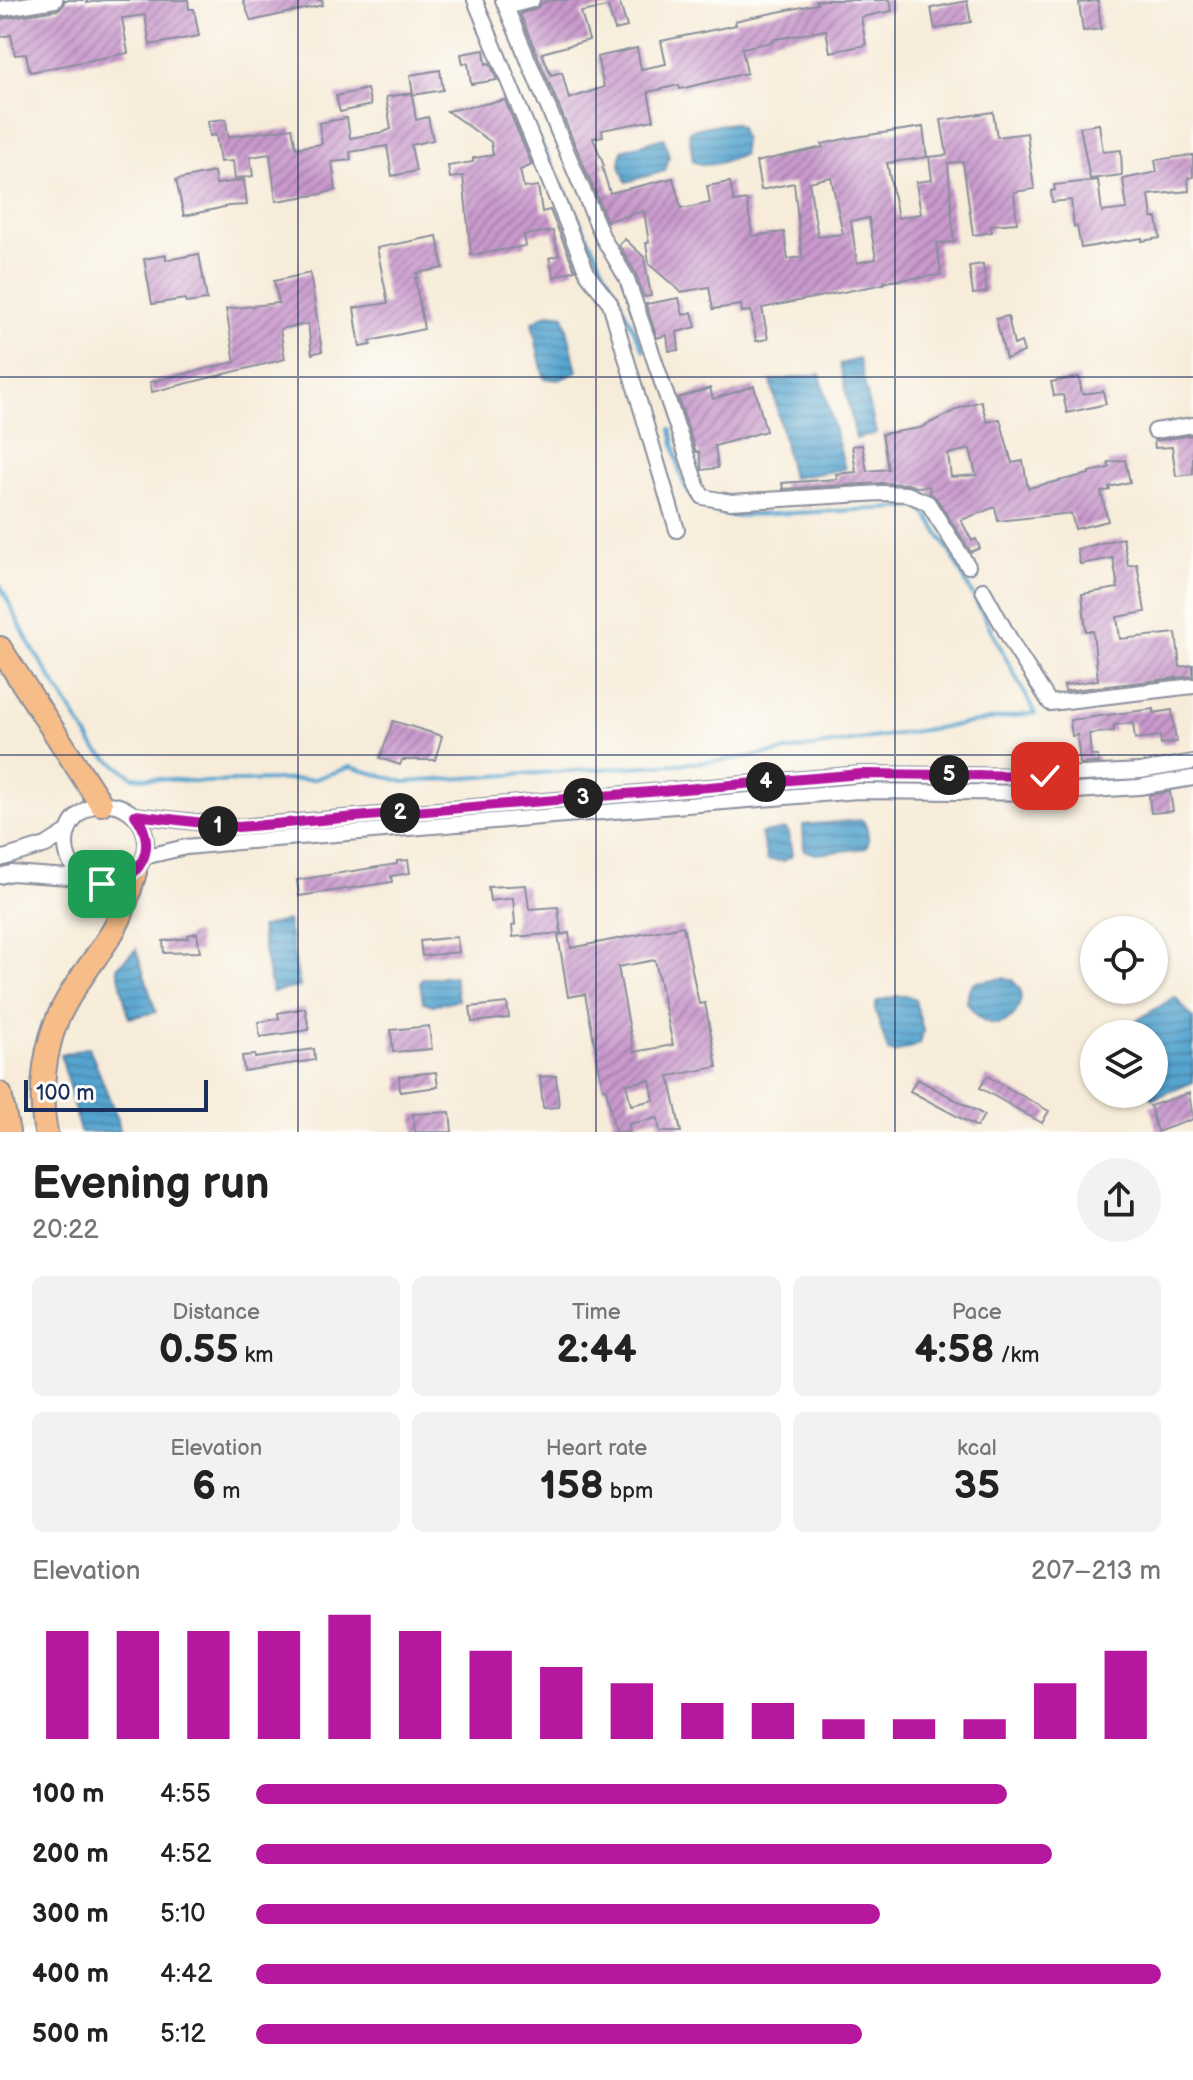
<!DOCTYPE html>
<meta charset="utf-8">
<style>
:root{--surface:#fff;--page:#f2f2f2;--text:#222;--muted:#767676;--accent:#b5179e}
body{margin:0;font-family:"Balsamiq Sans",sans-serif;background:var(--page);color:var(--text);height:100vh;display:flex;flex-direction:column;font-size:30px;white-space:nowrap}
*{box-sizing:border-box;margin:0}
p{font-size:26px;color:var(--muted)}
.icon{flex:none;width:44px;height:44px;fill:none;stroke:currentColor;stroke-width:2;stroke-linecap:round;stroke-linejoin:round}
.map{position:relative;height:1132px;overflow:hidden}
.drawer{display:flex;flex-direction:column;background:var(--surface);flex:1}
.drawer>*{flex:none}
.controls{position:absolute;left:1080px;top:916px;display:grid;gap:16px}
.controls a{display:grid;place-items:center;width:88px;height:88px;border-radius:50%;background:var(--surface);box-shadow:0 2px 6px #0004;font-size:40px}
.scale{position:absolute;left:24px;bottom:20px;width:184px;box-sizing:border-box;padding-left:8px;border:4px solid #1b2f5e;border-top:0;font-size:22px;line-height:28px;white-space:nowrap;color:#1b2f5e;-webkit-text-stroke:6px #fdfcf7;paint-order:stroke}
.pin{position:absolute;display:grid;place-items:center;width:68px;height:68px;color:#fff;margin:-34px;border-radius:16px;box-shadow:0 4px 12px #0006}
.km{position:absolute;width:40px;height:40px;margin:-20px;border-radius:50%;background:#222;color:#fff;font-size:22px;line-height:40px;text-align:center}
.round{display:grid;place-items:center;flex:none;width:84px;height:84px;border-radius:42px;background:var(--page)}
.head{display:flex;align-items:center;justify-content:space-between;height:136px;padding:0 32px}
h1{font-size:44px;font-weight:700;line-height:60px}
.figures{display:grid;grid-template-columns:repeat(3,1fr);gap:12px;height:136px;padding:8px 32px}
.figures div{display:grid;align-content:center;border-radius:12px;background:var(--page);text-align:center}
.figures b{font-size:40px;font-weight:700}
.figures small{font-size:22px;font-weight:400}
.figures p{font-size:22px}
.chart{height:224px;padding:16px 32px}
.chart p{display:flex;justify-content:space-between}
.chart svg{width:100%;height:144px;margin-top:8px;stroke:var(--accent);stroke-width:6}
ul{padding:0 32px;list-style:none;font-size:26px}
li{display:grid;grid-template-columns:128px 96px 1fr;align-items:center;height:60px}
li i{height:20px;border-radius:10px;background:var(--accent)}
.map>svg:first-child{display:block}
</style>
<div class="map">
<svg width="1193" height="1132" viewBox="0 0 1193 1132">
<defs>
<pattern id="water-rules" width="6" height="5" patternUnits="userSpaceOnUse" patternTransform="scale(2)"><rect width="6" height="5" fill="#55a4cf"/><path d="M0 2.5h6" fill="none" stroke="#4686ab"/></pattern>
<pattern id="building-hatch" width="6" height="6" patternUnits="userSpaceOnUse" patternTransform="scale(2)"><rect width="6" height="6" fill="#c999cc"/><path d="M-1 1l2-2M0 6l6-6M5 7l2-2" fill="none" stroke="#a27da9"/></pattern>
</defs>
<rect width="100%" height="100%" fill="#fdfcf7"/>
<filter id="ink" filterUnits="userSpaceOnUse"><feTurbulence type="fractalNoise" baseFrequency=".0125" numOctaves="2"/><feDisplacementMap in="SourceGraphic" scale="16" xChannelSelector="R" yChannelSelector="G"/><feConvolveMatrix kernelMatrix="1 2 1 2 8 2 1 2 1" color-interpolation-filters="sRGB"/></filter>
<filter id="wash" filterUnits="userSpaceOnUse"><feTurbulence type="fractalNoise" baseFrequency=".006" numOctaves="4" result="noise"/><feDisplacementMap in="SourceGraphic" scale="32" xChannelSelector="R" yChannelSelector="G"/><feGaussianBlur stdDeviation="1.8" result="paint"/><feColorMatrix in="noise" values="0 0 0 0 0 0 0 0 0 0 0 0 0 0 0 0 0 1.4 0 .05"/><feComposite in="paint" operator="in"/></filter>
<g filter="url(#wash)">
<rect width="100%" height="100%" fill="#f7ecd9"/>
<path fill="url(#water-rules)" stroke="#386a96" stroke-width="2" d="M734 123 740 127 744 141 742 155C727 160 708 170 693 161L689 131 707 126Z
M664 138 669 157 665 171 626 182 620 165 622 150Z
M548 313 564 315 577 372 559 380 544 378 532 323Z
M859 359 876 433 856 439 840 364Z
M820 374 845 469 792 478 771 381Z
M862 820C868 826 870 842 866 848L816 854 804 850 803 825Z
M786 829 789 833 792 856 784 861 767 860 761 833Z
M287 920 300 987 272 992 260 928Z
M136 949 156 1012 129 1018 117 967Z
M454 976 458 1000 433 1005 423 1002 420 983 422 979Z
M1004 978 1012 980 1020 989C1025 1009 1006 1032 985 1021 977 1017 971 1009 967 1002L969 989 975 982Z
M898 996H909L915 1000 923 1031 920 1044 895 1053 888 1051 875 1009 877 1001Z
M1175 997 1193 1018V1082L1153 1099 1150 1094H1154V1034H1134V1022Z
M89 1047 118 1120 120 1132H80L61 1055Z"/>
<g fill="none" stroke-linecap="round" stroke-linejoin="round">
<path stroke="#55a4cf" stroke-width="4" d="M541 143 644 350
M0 585 29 643 96 750 133 777 205 782 315 779 350 767 405 782 720 761 1035 713 951 554 929 518 919 507 731 516C679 508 681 474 671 429"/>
</g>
<g id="blocks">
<path fill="url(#building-hatch)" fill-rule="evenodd" d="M65 0H87V3L104 0H188L189 9H194L199 36 150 45 145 15 122 18 128 53 30 72 26 54 15 55 11 35 0 37V19L57 10 62 7Z
M243 0H322L323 5 251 21Z
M552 0H619L627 27 615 30 608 7 581 12 589 40 542 53 551 75 562 72 569 99 604 87 597 57 637 48 641 69 666 64 661 41 736 25 735 21 748 18 817 4 816 0H890L892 11 861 17 866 45 830 52 826 30 771 40 772 42 742 48 747 73 680 89 679 85 648 92 654 120 602 130 603 136 593 138 604 166 602 167 610 193 673 178 681 208H687L710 203 707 186 730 182 734 202 747 200 752 236 784 232 788 259 802 257 794 183 761 190 756 162 823 147 822 144 849 138 923 127 927 157 887 163 898 218 921 214 916 182 932 180 929 157 947 155 941 120 993 112 997 137 1027 133 1034 189 1014 192 1017 223 991 225 992 232 973 235 963 162 948 163 954 242 937 243 941 275 884 282V284L762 308 768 339 756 341 751 311 742 312 741 305 713 309 709 287 681 292 649 264 646 243H649L644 211 607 221 520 14 535 9 542 3ZM831 177 843 234 818 237 809 182ZM869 218 876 259 857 263 851 221Z
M967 1 971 22 935 29 931 8Z
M1098 1 1101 29 1083 31 1079 3Z
M484 50 486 64 490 63 497 80 471 84 468 63 463 64 461 54Z
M440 70 443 90 413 95 410 75Z
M367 89 371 105 340 112 336 96Z
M412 93 416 120 428 117 433 140 411 145 416 171 392 176 387 146 350 152 351 160 332 162 336 190 321 194 276 201 270 154 250 157 253 176 235 179 233 161 220 162 216 135 210 136 208 121 226 119 228 137 292 128 296 148 322 144 319 123 347 118 350 138 384 132 391 129 386 97Z
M505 100 532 165 520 170 524 188 538 186 542 212 550 210 575 270 554 277 549 258 559 255 553 231 524 235 526 246 471 255 463 176 450 178 448 166 473 162V158L493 155 491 142 447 111Z
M1099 124 1103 152 1121 150 1122 175 1090 179 1080 127Z
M1193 155V177L1188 178 1189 191 1149 195 1152 218H1157L1160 238 1142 241V238L1081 248 1077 226 1074 227 1071 200 1052 202 1051 191 1055 190 1054 185 1098 180 1102 212 1127 209 1123 179 1157 172 1155 160Z
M214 172 216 184 244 180 247 205 229 206 184 216 176 180Z
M437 236 443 268 417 273 418 278H415L424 329 370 341 371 345 360 347 354 308 388 303 377 248Z
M625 239 644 257 651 296 644 297 636 274 619 245Z
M199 254 207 300 186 303 185 299 152 304 144 259 166 255V260Z
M983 264 987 292 973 294 969 266Z
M310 273 322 351 312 354 308 324 280 329 285 359 152 392 150 382 235 362 226 309 279 303 274 281Z
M679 298 683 315 692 312 696 327 677 332 679 350 669 351 667 335 657 338 646 304Z
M1008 316 1014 345 1021 342 1024 352 1006 359 996 319Z
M1079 377 1082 394 1103 391 1106 404 1067 413 1063 395 1054 396 1051 382Z
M754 386 766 431 715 446 718 468 702 470 699 451 696 452 678 398 710 388 713 399Z
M981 401 987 422 1000 419 1012 463 1023 461 1028 488 1089 474V472L1109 468 1108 462 1125 460 1130 482 1109 487 1110 490 1101 492 1108 521 1075 529 1071 513 998 521 995 507 961 520 972 541 976 539 980 548 971 552 936 498 930 493 929 486 917 487 907 484 881 483 783 489 782 483 837 479 836 474 856 472 852 446 862 445 867 471 888 469 882 434 920 428 962 407ZM970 449 976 475 951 477 948 454Z
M1193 435V474L1176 476 1172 447 1155 448 1154 441Z
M1123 538 1128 566 1137 564 1145 612 1117 617 1120 639 1176 633 1180 667 1193 665V676L1065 691 1064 685 1098 680 1093 631H1086L1082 594 1118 588 1113 558 1080 564 1077 549Z
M1154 709V713L1172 710 1176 742 1161 744 1160 736 1135 739 1133 723 1114 725V731L1089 734 1091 756H1098L1099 763 1080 764 1077 735 1072 736 1070 720Z
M393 721 442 736 435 760H402L400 765 380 758Z
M1170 792 1173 811 1151 813 1149 795Z
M408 860 410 873 391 876 392 882 299 896 297 880 397 864V861Z
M526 885 529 909 558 907 561 933 513 937 512 926 515 925 513 898 490 901 488 887Z
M683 926 699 1004 705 1003 717 1067 669 1076 681 1132H660L658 1118 628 1124 630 1132H615L606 1088H603L585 994 568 997 558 935 569 933 571 948ZM655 960 673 1045 634 1052 618 967ZM650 1080 654 1100 631 1105 626 1084Z
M197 933 200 952 164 953 163 941 188 938V935Z
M457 937 459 952 422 956 420 941Z
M507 1003 509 1018 472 1022 470 1007Z
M305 1008 309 1030 260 1037 258 1022 279 1019 278 1013Z
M429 1026 432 1049 393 1052 391 1030Z
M314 1049 315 1060 244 1071 242 1056 255 1055V1058Z
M436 1072 438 1087 400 1092 399 1076Z
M556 1076 559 1107 543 1108 540 1077Z
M987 1076 1049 1111 1042 1123 980 1088Z
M917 1079 984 1115 977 1127 910 1091Z
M1189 1093 1193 1119 1157 1132 1150 1106Z
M450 1112 452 1132H415L413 1114Z"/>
</g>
</g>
<g filter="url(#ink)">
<use href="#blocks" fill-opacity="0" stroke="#898e9c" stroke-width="2"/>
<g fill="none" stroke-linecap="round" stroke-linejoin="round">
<defs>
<path id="minor" d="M475 0 588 275 610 303 677 530
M503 0 603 238 627 279 697 486 703 497 731 502 881 493 907 494 928 503 968 566
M506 7 532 0
M0 9 55 0
M1155 431 1193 425
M983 590 1016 650 1050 703 1193 686
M66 844a40 40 0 1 1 80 0a40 40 0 1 1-80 0Z
M135 815 238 827 861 774 1045 776 1140 771 1193 762
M144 857 186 847 238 842 858 791 1045 793 1139 787 1193 778
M0 859 46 845 68 831
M0 876 11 873 84 878"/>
<path id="primary" d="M0 648 101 804
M0 1094 8 1132
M46 1132C38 1094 45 1038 65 1004 79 978 98 956 113 931 124 913 129 892 135 872"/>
</defs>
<use href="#minor" stroke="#898e9c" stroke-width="18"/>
<use href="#primary" stroke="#898e9c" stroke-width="26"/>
<use href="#minor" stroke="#fff" stroke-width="14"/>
<use href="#primary" stroke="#f7bd88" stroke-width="22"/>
</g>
</g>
<g fill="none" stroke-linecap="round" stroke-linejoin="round" filter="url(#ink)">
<defs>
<path id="route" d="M102 884C140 884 160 846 135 815L238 827 861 774 1045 776"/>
</defs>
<use href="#route" stroke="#fff" stroke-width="16"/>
<use href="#route" stroke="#b5179e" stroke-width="10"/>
</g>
<path fill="none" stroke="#1b2f5e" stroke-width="2" stroke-opacity="0.55" d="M298 0V1132M596 0V1132M895 0V1132M0 377H1193M0 755H1193"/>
</svg>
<div class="controls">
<a><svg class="icon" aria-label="locate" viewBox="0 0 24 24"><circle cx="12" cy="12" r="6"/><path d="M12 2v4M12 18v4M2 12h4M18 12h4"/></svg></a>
<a><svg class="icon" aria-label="layers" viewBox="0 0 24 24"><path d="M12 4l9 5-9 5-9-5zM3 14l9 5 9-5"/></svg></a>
</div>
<div class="scale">100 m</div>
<div class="pin" style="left:102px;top:884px;background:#1e9e55"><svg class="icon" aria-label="arrive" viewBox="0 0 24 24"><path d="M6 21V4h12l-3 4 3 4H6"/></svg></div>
<div class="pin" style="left:1045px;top:776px;background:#d93025"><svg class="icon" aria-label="check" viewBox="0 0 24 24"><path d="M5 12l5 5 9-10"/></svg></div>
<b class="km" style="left:218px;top:826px">1</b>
<b class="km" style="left:400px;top:813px">2</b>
<b class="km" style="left:583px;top:798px">3</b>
<b class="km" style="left:766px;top:782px">4</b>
<b class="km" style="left:949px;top:775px">5</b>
</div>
<section class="drawer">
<div class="head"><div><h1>Evening run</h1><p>20:22</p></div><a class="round"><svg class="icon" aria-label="share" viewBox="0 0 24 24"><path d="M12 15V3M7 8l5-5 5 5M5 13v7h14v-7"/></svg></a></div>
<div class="figures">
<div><p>Distance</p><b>0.55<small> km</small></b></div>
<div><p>Time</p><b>2:44</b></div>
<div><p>Pace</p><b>4:58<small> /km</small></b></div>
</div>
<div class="figures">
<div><p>Elevation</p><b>6<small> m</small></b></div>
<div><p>Heart rate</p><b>158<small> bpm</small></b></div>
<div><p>kcal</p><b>35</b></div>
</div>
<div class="chart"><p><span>Elevation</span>207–213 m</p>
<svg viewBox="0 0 160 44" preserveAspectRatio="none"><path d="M5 44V11M15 44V11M25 44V11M35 44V11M45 44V6M55 44V11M65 44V17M75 44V22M85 44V27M95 44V33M105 44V33M115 44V38M125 44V38M135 44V38M145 44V27M155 44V17"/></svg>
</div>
<ul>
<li><b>100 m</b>4:55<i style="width:83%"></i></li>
<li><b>200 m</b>4:52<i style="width:88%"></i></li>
<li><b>300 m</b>5:10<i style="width:69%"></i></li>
<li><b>400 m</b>4:42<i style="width:100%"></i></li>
<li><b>500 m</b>5:12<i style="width:67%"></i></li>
</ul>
</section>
